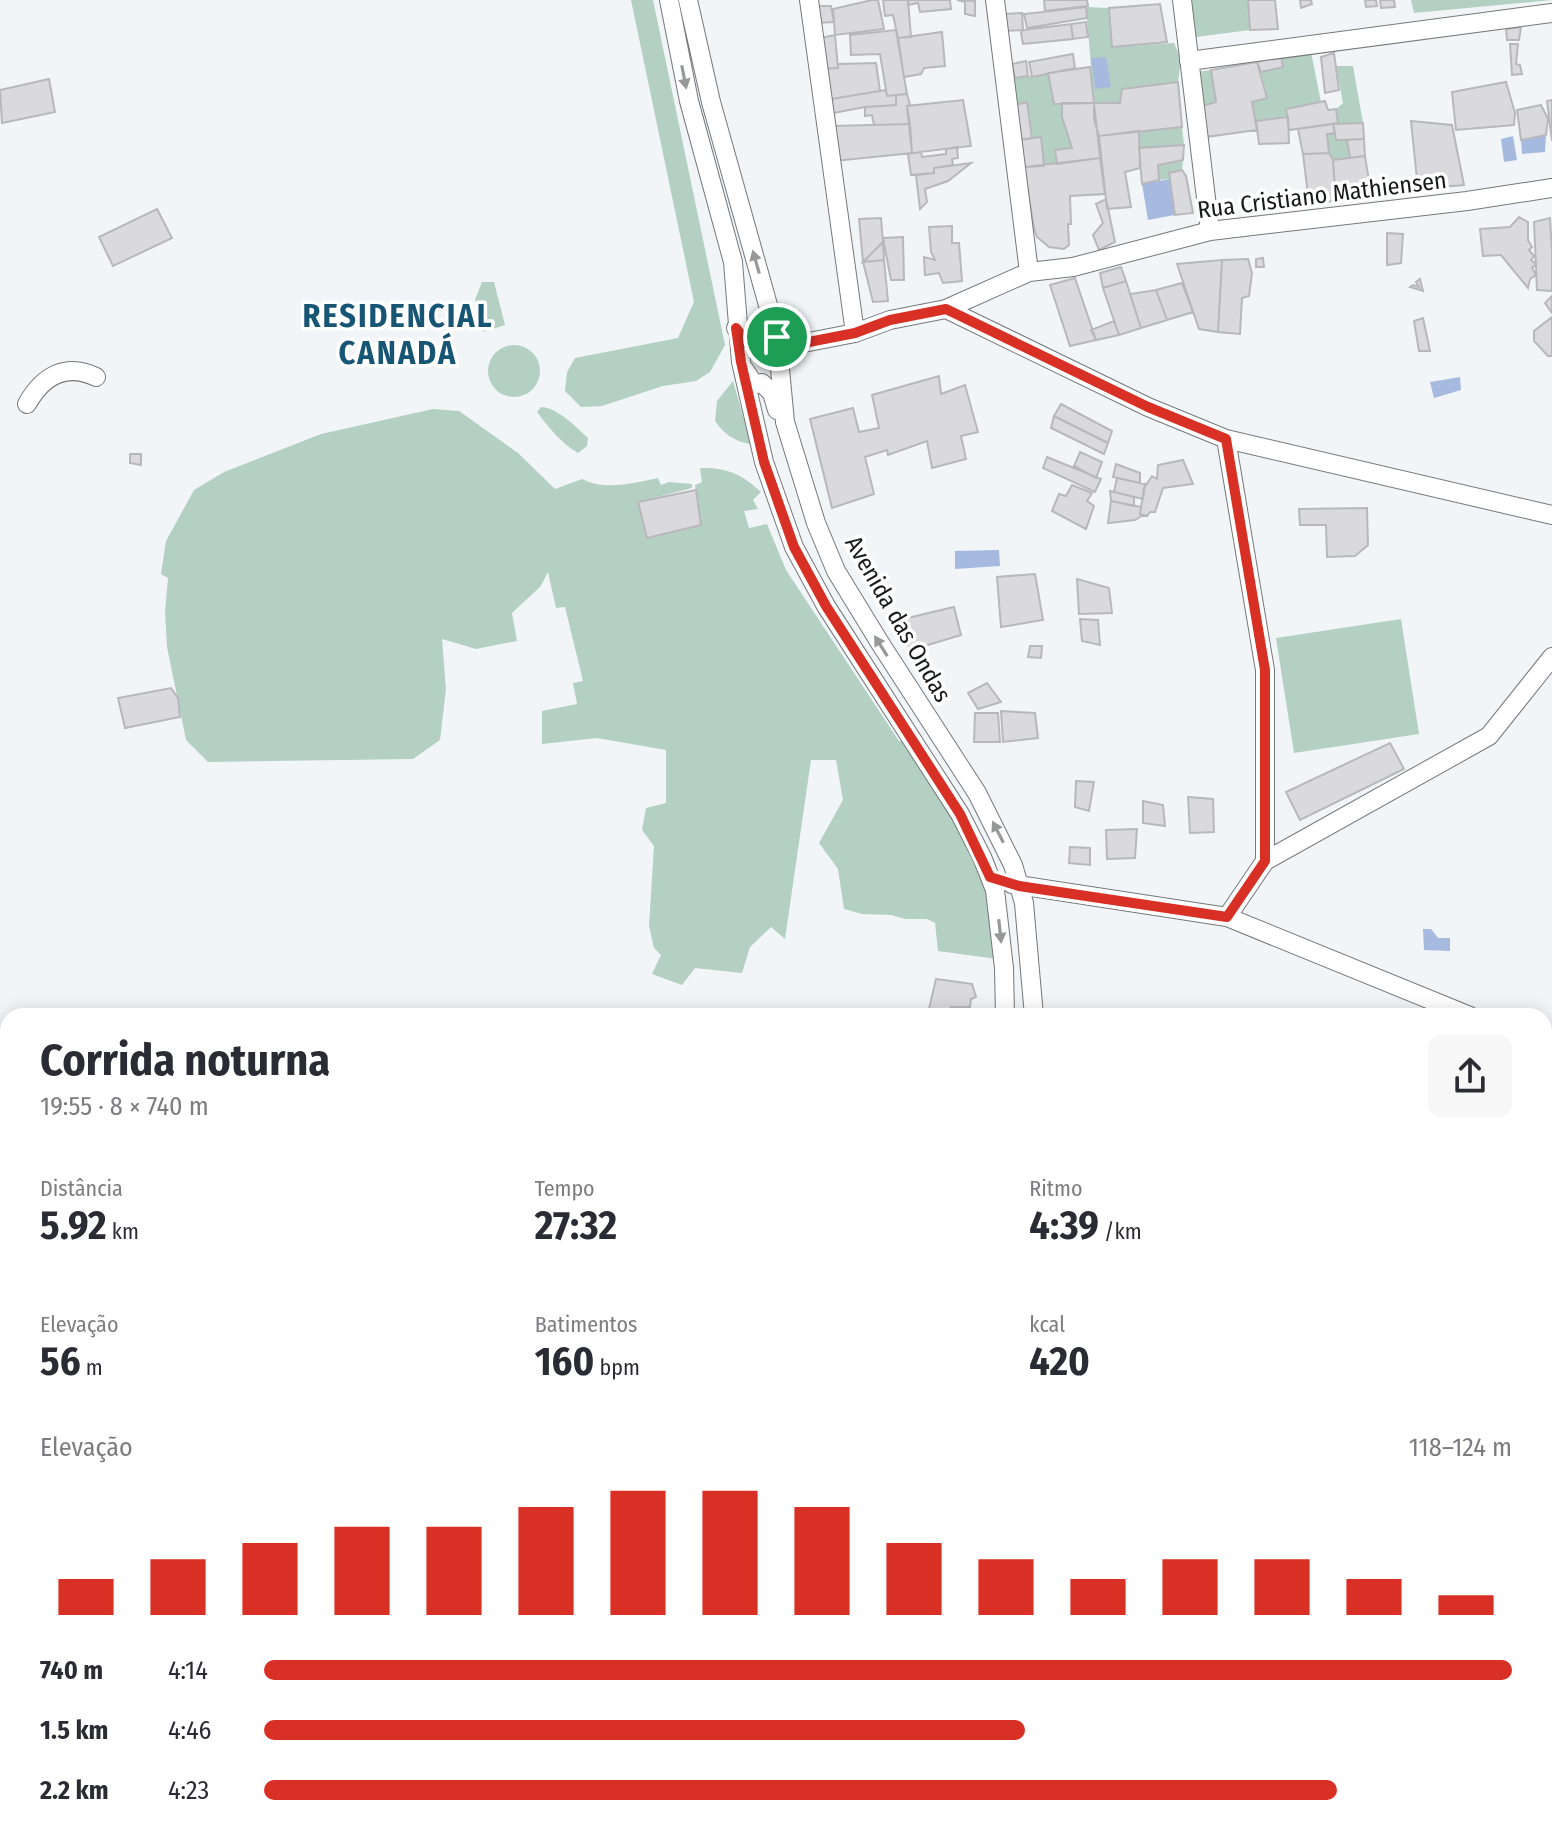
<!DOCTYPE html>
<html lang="pt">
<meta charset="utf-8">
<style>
:root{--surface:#fff;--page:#f7f7f7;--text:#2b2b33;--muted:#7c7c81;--accent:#d93025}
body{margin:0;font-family:"Fira Sans Condensed",sans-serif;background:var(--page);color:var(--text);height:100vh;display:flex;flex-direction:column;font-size:30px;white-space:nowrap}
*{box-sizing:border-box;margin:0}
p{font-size:26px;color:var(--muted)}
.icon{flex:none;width:44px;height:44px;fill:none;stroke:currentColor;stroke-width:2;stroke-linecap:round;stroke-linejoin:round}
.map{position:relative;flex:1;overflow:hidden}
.drawer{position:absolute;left:0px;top:1008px;width:1552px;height:830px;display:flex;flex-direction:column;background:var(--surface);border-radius:24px 24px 0 0;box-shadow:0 4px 20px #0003}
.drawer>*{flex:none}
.pin{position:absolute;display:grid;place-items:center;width:68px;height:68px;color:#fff;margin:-34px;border:4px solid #fff;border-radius:50%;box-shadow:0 2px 8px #0007}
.round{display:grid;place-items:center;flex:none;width:84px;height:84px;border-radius:16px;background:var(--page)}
.headline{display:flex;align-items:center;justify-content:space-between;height:136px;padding:0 40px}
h1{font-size:44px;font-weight:700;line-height:60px}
.metrics{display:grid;grid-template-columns:repeat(3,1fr);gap:12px;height:136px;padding:8px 40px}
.metrics div{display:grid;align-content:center}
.metrics b{font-size:40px;font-weight:700}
.metrics small{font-size:22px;font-weight:400}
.metrics p{font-size:22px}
.chart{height:224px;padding:16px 40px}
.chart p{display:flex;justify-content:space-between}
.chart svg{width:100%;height:144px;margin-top:8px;stroke:var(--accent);stroke-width:6}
ul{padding:0 40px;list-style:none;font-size:26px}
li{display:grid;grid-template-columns:128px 96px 1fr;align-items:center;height:60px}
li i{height:20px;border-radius:10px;background:var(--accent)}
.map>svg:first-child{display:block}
</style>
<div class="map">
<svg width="1552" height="1837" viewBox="0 0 1552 1837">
<rect width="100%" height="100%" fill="#f1f5f8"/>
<path fill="#b4d0c2" d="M631 0H653L725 345 710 372 696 381 663 386 602 406 581 407 565 391 567 372 575 358 678 338 694 302Z
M1190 0H1248L1250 30 1196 37Z
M1411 0H1552L1414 13Z
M1086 7 1109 8 1112 47 1174 43 1181 59 1178 82 1122 89 1120 103H1094Z
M1311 52 1321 102 1286 109 1288 117 1256 121 1252 102 1267 97 1261 72 1283 67 1281 56Z
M1336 66H1353L1363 123H1338L1336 109 1343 103Z
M1211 70 1216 102 1202 106 1197 72Z
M1048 73 1062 103V117L1072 148 1055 151 1057 164 1044 166 1041 137 1032 138 1027 103 1015 105V78Z
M1182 127 1184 145 1139 148V131Z
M1335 133 1337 140H1347L1350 158 1333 160 1329 153 1327 134Z
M1183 160 1182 170 1169 173 1170 179 1159 180 1158 165Z
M482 282H494L505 325 483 332 475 300Z
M488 371a26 26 0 1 1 52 0a26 26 0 1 1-52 0Z
M733 381 751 444C735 442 724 434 715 421L717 401Z
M541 407C557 407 576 427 588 438L587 446 578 453C561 443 549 428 537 412Z
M433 409 459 411 518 453 555 489 582 479C605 491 633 483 658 478L661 485 669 482 692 484V488L638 502 647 538 700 525 695 485 702 482 700 468C726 467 742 474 761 492L753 500 758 509 744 511 749 528 767 524 786 570 899 741H908L972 851 987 890 997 959 938 951 935 923 927 919H905L891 915 862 914 844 909 838 869 819 843 843 800 836 760H811L785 939 771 927 750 947 742 973 695 968 682 985 652 974 661 955 654 948 649 926 654 846 642 830 646 808 666 803V750L597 738 542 744V711L577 704 573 683 583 681 565 607 556 608 548 572 540 587 512 613 517 641 476 649 442 639 446 689 440 740 413 759 208 762 186 740 167 647 165 612 168 578 161 574 166 541 194 490 224 472 321 434Z
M1401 619 1419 734 1294 753 1276 638Z
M1552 1740V1783L1544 1774V1746Z
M1544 1803 1552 1810V1837H1509L1512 1830H1544Z
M1432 1830H1472L1480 1837H1422Z"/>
<path fill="#a6b9df" d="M1106 57 1111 87 1095 89 1091 58Z
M1546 135 1545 152 1522 154 1521 140Z
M1513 136 1517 160 1504 162 1501 139Z
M1170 179 1175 215 1148 220 1142 184Z
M1460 377 1461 390 1434 398 1430 382Z
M999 550 1000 566 955 569V551Z
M1423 929H1431L1438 938H1450V951L1424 950Z"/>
<path fill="#dadade" stroke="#b8b8bc" stroke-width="2" d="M872 0H878L884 29 835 35 833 9Z
M883 0H908L911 37 898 38 893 15 885 16Z
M908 0H950L951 9 920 12 918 3 908 5Z
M957 0 975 1V16L965 14V2Z
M1044 0H1087L1088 6 1045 11Z
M1248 0H1275L1278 29 1250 30Z
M1300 0H1311L1312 4 1301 8Z
M1365 0H1376L1377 6 1366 7Z
M1380 0H1394L1395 7 1381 8Z
M1160 4 1167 42 1112 47 1109 8Z
M814 6H831L834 22 816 23Z
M1086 7 1087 18 1027 28 1024 14Z
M1022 13 1023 30 1005 31 1004 14Z
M1086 22 1088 37 1073 39 1071 24Z
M1071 24 1073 39 1023 44 1021 33 1023 30Z
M1521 27 1519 40H1507L1506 29Z
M896 30 907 94 887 96 880 54 851 55 850 35Z
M942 32 945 66 924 68 921 74 904 77 898 38Z
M835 35 838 68 823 69 820 38Z
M1510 44H1518L1516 64 1520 65 1522 74 1512 75Z
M1334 53 1339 90 1325 93 1321 57Z
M1073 54 1075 68 1032 77 1029 62Z
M1281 56 1283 67 1261 72 1257 62Z
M1026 61 1028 76 1015 78 1012 64Z
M1257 62 1267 98 1252 102 1257 130 1206 137 1202 106 1216 102 1211 70Z
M876 63 880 91 825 100 823 69 838 68V64Z
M1090 67 1094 103 1054 104 1048 73Z
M49 79 55 112 2 123 0 90Z
M1178 82 1182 127 1099 136 1094 119V103H1120L1122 89Z
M1506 82 1515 113 1514 125 1456 130 1452 92Z
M886 90 887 96 896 95V105L865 107 828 114 825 100Z
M907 94 910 105 907 106 910 124 874 125 872 115 865 116V107L896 105V95Z
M963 100 971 146 912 153 907 106Z
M1552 100V141L1547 101Z
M1325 101 1328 110 1336 109 1338 123 1289 130 1286 109Z
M1027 102 1032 138 1020 140 1015 105Z
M1062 103H1094L1100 158 1057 164 1055 150 1072 148 1062 117Z
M1541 105 1548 119 1546 135 1521 140 1517 110Z
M1288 117 1289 143 1259 144 1256 121Z
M1411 121 1452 125 1464 185 1418 189Z
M1363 123 1364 139 1336 140 1333 124Z
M910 124 912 153 835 161 833 126Z
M1333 124 1335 133 1327 134 1329 153 1303 154 1298 129Z
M1139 131 1140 168 1125 172 1131 207 1107 209 1099 136Z
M1041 137 1044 166 1024 167 1020 140Z
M1364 139 1365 156 1350 158 1347 140Z
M1184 145 1183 160 1158 165 1159 180 1142 184 1139 148Z
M957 147 958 158 952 159 953 165 934 168V173L911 175 908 154 921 152 922 157 946 154V149Z
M1329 153 1333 160 1336 201 1309 203 1303 154Z
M1365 156 1370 187 1335 190 1333 160Z
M1100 158 1105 194 1070 196 1071 224H1068L1069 245 1064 249 1049 247 1037 237 1034 228 1024 167Z
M971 163 948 181 925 189 927 202 920 209 916 175 934 173V168Z
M1182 170 1186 176 1193 213 1175 215 1169 173Z
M1106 199 1115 242 1099 250 1093 235 1103 223 1096 204Z
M157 209 172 238 113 266 99 237Z
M1519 217 1528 222V240L1532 247 1529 250 1534 256 1531 260 1536 264 1532 268 1536 275 1530 279 1528 288 1501 255 1483 256 1480 229 1510 227Z
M881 218 883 242 863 262 859 219Z
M1550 218 1552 252V291L1537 290 1534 222Z
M952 226V243H959L962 281 943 283 939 273 925 275 924 257 935 260 931 252 929 227Z
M1387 233 1403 234 1401 263 1387 265Z
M903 237 904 280H891L883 238Z
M883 242 884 260 863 262Z
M1263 258 1264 267H1256V259Z
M1248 259 1252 273 1249 296 1242 298 1240 334 1218 332 1222 260Z
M884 260 888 301 873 302 863 262Z
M1222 260 1218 332 1199 329 1177 264Z
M1121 267 1126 281 1103 288 1100 273Z
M1075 278 1096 340 1070 346 1050 285Z
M1420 279 1423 291 1410 287 1413 285 1419 287 1416 282Z
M1126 281 1141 328 1119 335 1103 288Z
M1182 283 1193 312 1167 320 1156 290Z
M1156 290 1167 320 1141 328 1130 294Z
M1552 296V313L1545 303Z
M1552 317V356H1548L1534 341V331Z
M1423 318 1430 351H1419L1414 321Z
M1114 321 1119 335 1096 340 1091 330Z
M939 376 941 394 965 385 978 432 961 436 966 459 932 468 927 441 888 455 887 450 865 457 874 494 832 508 810 419 853 408 859 432 879 428 872 395Z
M1061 404 1112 431 1108 443 1054 416Z
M1054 416 1108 443 1104 454 1051 428Z
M1080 452 1102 462 1096 478 1074 466Z
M130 454H141V465L130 463Z
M1047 457 1101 479 1095 492 1043 468Z
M1183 460 1193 484 1163 488 1155 512H1150L1147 516 1140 514 1144 488 1152 476 1157 479 1158 465Z
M1116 464 1140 473V483L1113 477Z
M1117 478 1145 484 1143 499 1114 492Z
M1072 485 1092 493 1087 501 1094 506 1086 529 1052 511 1059 494 1066 496Z
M696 490 701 525 647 538 638 502Z
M1110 491 1134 497V506L1111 501Z
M1111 501 1141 507 1140 514 1143 515 1135 520 1108 523Z
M1367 508 1368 545 1355 556 1327 557 1326 525H1300L1299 509Z
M1035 574 1043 620 1001 627 997 577Z
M1077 579 1109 588 1112 613 1079 614Z
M954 607 961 635 911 650 895 621Z
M1080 619 1098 620 1100 645 1082 641Z
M1030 646H1042L1041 658 1028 657Z
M987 683 1001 702 978 709 968 693Z
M171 688 178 698 180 717 125 728 118 698Z
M1001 711 1035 713 1038 738 1003 742Z
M975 713H998L1000 742H974Z
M1390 743 1404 769 1300 820 1286 792Z
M1076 781 1094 782 1089 811 1075 807Z
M1188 797 1213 799 1214 832 1190 833Z
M1143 801 1163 805 1165 826 1143 823Z
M1137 829 1135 858 1107 859 1106 830Z
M1070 847 1090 848V865L1069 863Z
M936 979 972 984 976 997 971 999 970 1007H951L950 1015H933L934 1010 929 1009Z
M171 1830H187L197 1836 199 1830H215L213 1837H169Z
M379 1830H395L393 1837 378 1834Z
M408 1830H424L421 1837H406Z
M441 1830H457L468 1835 470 1830H485L483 1837H439Z
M636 1830H652L650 1837 634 1836Z
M704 1830H720L717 1837H702Z
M732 1830H748L746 1837 731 1833Z
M766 1830H810L808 1837H763Z"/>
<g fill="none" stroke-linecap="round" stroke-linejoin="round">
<defs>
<path id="service" d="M564 1830 585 1837"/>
<path id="minor" d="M669 0 689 101 733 262 741 362 764 462 794 547 826 606 960 814 982 857 995 890 1004 968 1005 1016
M688 0 711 102 777 337 785 422 816 523 836 571 880 643 977 793 1013 865 1024 903 1034 1016
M809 0 855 333
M995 0 1029 272
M1182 0 1210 231
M1189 61 1552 13
M946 309 1148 407 1226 439 1552 515
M736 328 748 344 761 348 777 337
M778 348 855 333 890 320 946 309 1029 272 1073 267 1210 231 1467 201 1552 188
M744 369 754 384 762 383 772 393 777 410
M27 404C42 377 65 362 96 377
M1226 439 1265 670V861
M1012 884 1227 917 1470 1016
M1227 917 1265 861 1489 736 1552 657
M1544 1046 1552 1049
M1544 1320 1552 1323
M1544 1736 1552 1720
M924 1830 932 1837
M950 1837 951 1830"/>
</defs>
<use href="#service" stroke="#75787b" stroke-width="11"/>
<use href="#minor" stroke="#75787b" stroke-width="20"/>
<use href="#service" stroke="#fff" stroke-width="9"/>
<use href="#minor" stroke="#fff" stroke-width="18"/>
</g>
<defs><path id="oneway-solid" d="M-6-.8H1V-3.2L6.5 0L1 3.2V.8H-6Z" transform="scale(2)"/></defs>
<g fill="#979898">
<use href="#oneway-solid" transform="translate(684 77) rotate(79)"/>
<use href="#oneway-solid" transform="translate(756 262) rotate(-106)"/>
<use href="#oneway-solid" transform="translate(881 646) rotate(-122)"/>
<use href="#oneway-solid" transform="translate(998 832) rotate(-117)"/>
<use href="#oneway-solid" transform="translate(1000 931) rotate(84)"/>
</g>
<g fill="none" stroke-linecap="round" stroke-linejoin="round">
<defs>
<path id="route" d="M946 309 1148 407 1226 439 1265 670V861L1227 917 1019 886 990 877 960 814 826 606 794 547 764 462 741 362 736 328 748 344 761 348 777 337 778 348 855 333 890 320Z"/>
</defs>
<use href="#route" stroke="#fff" stroke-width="16"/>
<use href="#route" stroke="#d93025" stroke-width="10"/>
</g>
<g text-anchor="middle" stroke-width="7" stroke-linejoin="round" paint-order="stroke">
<g font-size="24" fill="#18191a" stroke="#fff">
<text transform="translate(1322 195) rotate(-7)" y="8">Rua Cristiano Mathiensen</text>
<text transform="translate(898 619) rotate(60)" y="8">Avenida das Ondas</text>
</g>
<g font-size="32" font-weight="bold" letter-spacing="2" fill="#175575" stroke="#fff">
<text x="398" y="327">RESIDENCIAL<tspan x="398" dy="37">CANADÁ</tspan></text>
</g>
</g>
</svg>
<div class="pin" style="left:777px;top:337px;background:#1e9e55"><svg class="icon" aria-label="arrive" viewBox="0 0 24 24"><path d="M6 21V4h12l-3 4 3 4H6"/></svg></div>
<section class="drawer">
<div class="headline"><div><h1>Corrida noturna</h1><p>19:55 · 8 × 740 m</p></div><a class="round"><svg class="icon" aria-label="share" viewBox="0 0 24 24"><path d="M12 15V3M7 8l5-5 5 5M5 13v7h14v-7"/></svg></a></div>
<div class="metrics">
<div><p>Distância</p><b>5.92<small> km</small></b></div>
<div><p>Tempo</p><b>27:32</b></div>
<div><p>Ritmo</p><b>4:39<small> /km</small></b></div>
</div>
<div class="metrics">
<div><p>Elevação</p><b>56<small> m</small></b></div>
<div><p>Batimentos</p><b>160<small> bpm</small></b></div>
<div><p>kcal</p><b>420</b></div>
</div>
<div class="chart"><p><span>Elevação</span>118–124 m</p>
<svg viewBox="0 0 160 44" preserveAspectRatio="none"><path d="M5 44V33M15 44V27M25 44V22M35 44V17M45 44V17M55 44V11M65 44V6M75 44V6M85 44V11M95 44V22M105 44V27M115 44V33M125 44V27M135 44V27M145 44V33M155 44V38"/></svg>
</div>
<ul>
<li><b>740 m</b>4:14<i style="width:100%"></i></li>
<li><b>1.5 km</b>4:46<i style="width:61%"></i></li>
<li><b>2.2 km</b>4:23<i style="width:86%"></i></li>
</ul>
</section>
</div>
